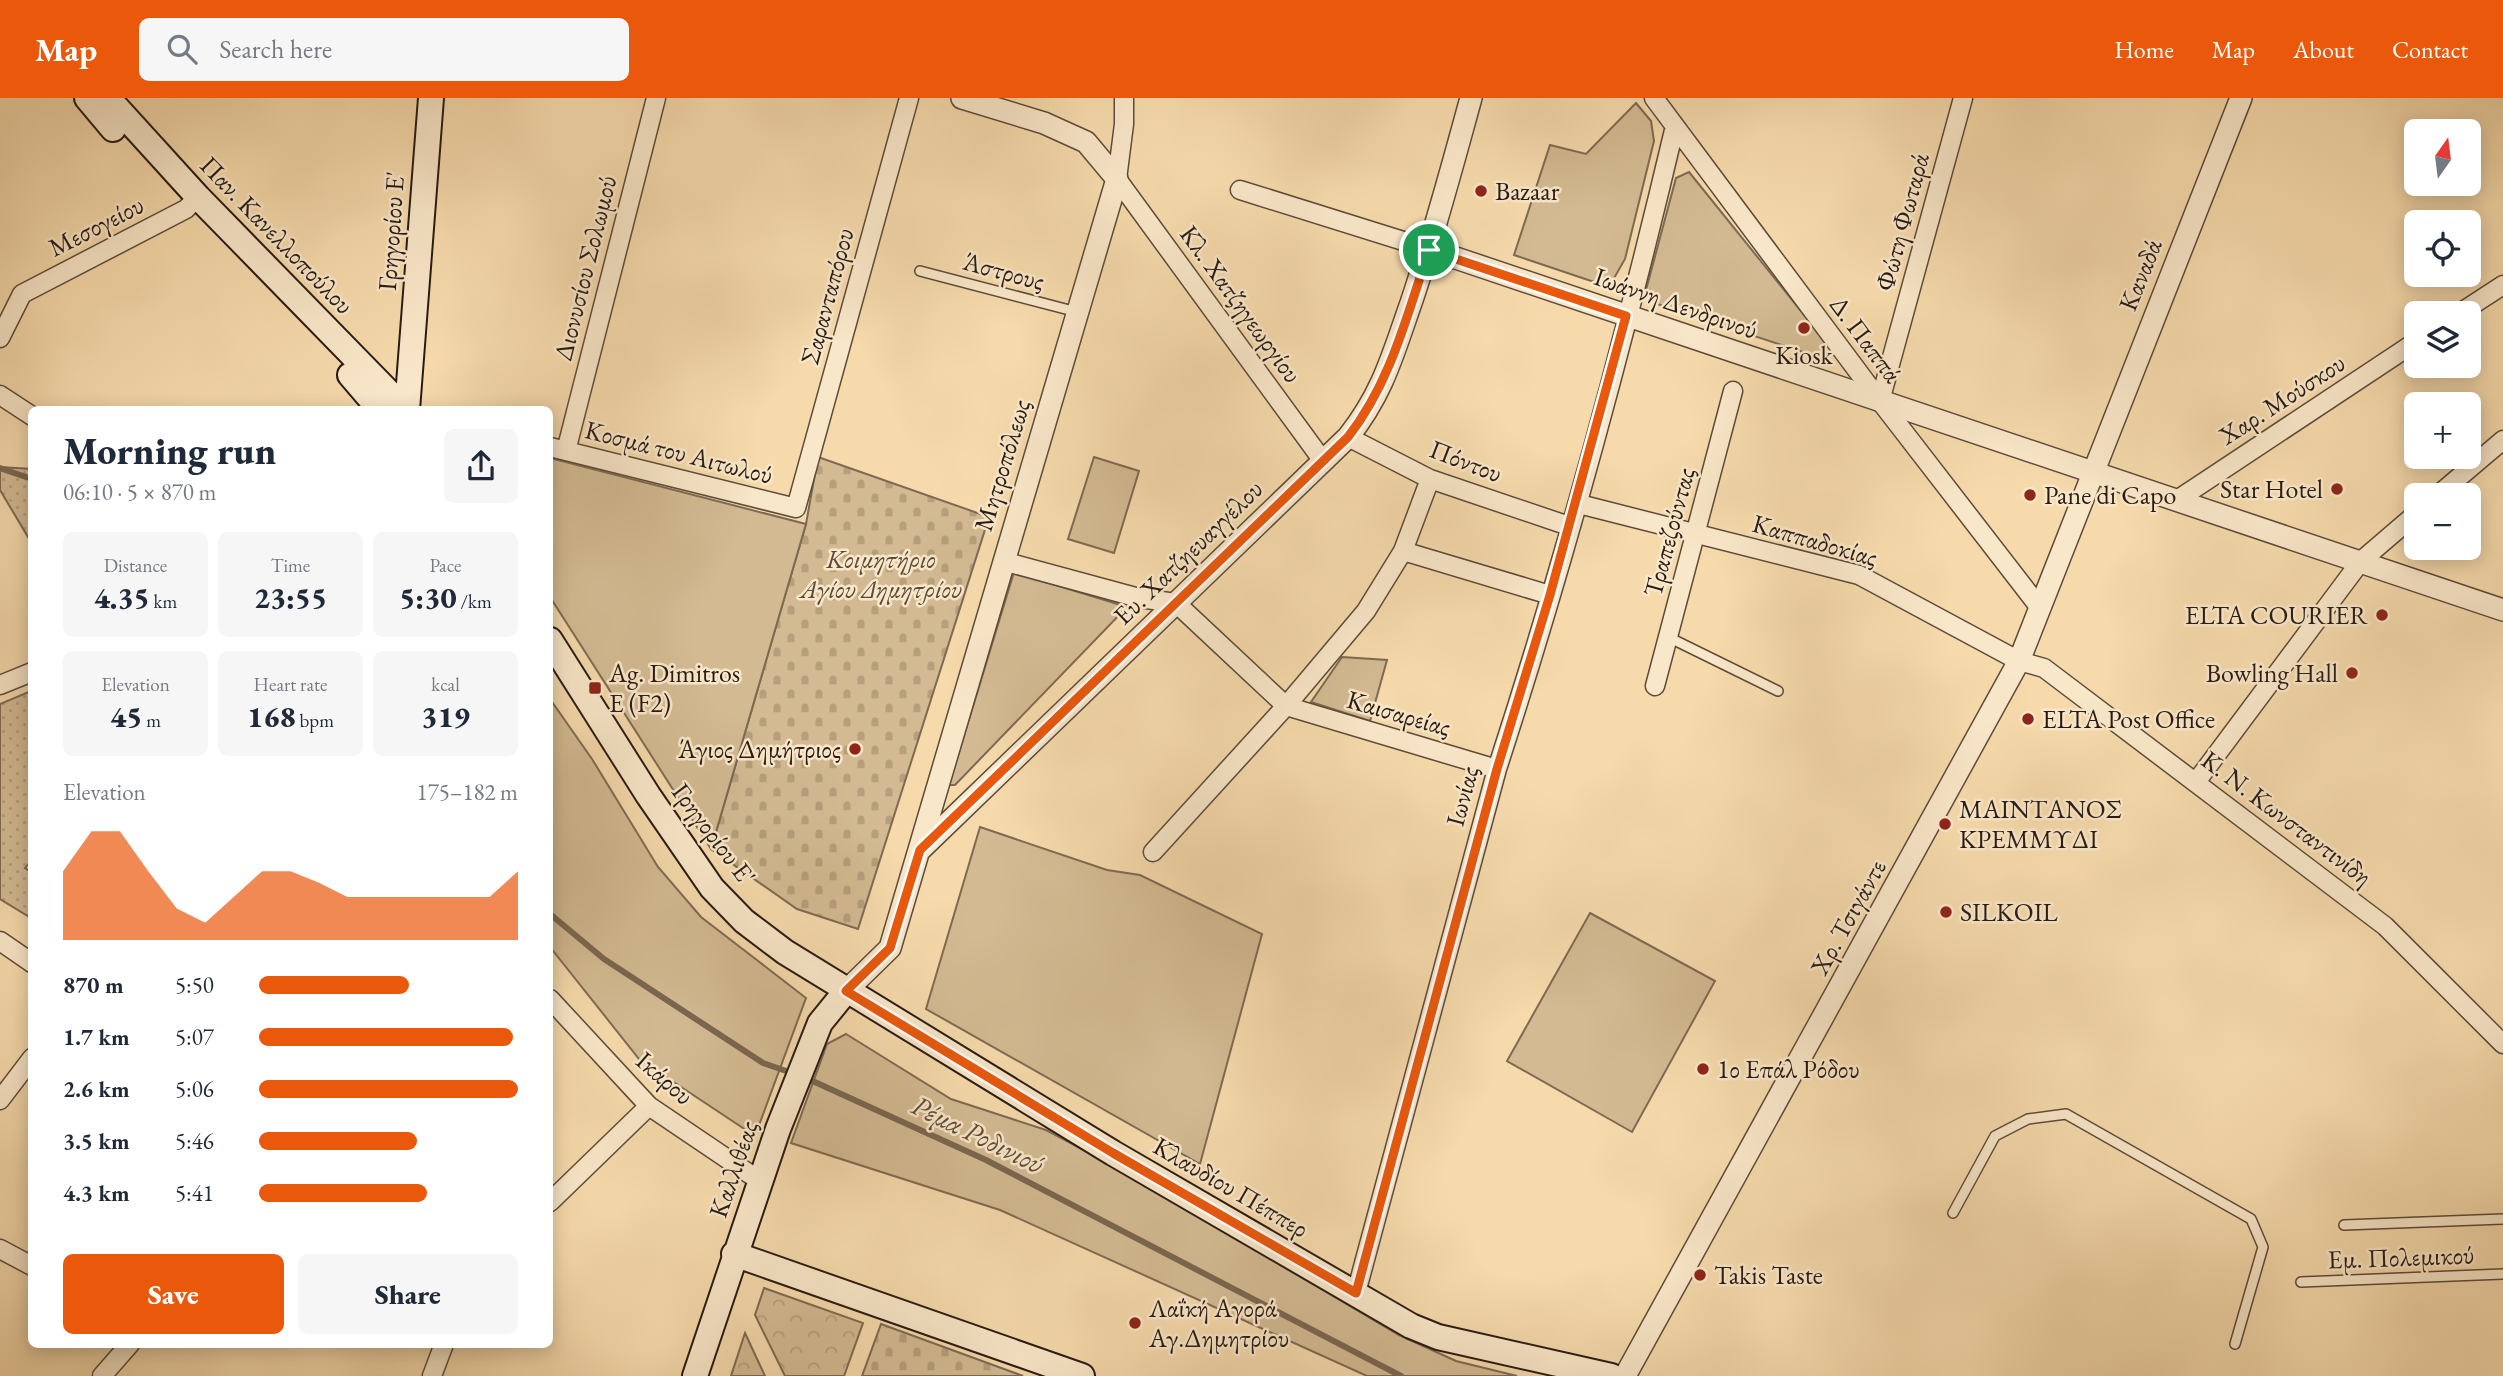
<!DOCTYPE html>
<meta charset="utf-8">
<style>
:root{--surface:#fff;--page:#f6f6f7;--text:#1f2937;--muted:#747a83;--accent:#ea580c}
body{margin:0;font-family:"EB Garamond",serif;background:var(--page);color:var(--text);height:100vh;display:flex;flex-direction:column;font-size:26px;white-space:nowrap}
*{box-sizing:border-box;margin:0}
p{font-size:23px;color:var(--muted)}
.icon{flex:none;width:38px;height:38px;fill:none;stroke:currentColor;stroke-width:2;stroke-linecap:round;stroke-linejoin:round}
.map{position:relative;flex:1;overflow:hidden}
.side{position:absolute;left:28px;top:308px;width:525px;height:942px;display:flex;flex-direction:column;background:var(--surface);border-radius:10px;box-shadow:0 4px 18px #0003}
.side>*{flex:none}
.needle{width:46px;rotate:14deg}
.buttons{position:absolute;left:2404px;top:21px;display:grid;gap:14px}
.buttons a{display:grid;place-items:center;width:77px;height:77px;border-radius:10px;background:var(--surface);box-shadow:0 4px 18px #0003;font-size:35px}
.pin{position:absolute;display:grid;place-items:center;width:60px;height:60px;color:#fff;margin:-30px;border:4px solid #fff;border-radius:50%;box-shadow:0 2px 7px #0007}
.round{display:grid;place-items:center;flex:none;width:74px;height:74px;border-radius:10px;background:var(--page)}
.overview{display:flex;align-items:center;justify-content:space-between;height:119px;padding:0 35px}
h1{font-size:38px;font-weight:800;line-height:52px}
.figures{display:grid;grid-template-columns:repeat(3,1fr);gap:10px;height:119px;padding:7px 35px}
.figures div{display:grid;align-content:center;border-radius:10px;background:var(--page);text-align:center}
.figures b{font-size:30px;font-weight:800}
.figures small{font-size:19px;font-weight:400}
.figures p{font-size:19px}
.chart{height:196px;padding:14px 35px}
.chart p{display:flex;justify-content:space-between}
.chart svg{width:100%;height:126px;margin-top:7px;fill:var(--accent);opacity:.7}
.primary-button{display:flex;gap:14px;margin-top:auto;padding:14px 35px}
.primary-button a{flex:1;height:80px;border-radius:10px;background:var(--accent);color:#fff;font-size:28px;font-weight:800;line-height:80px;text-align:center}
.primary-button a+a{background:var(--page);color:var(--text)}
ul{padding:0 35px;list-style:none;font-size:23px}
li{display:grid;grid-template-columns:112px 84px 1fr;align-items:center;height:52px}
li i{height:18px;border-radius:9px;background:var(--accent)}
header{display:flex;align-items:center;gap:42px;box-sizing:border-box;height:98px;padding:0 35px;background:var(--accent);color:#fff}
header strong{font-size:33px}
nav{display:flex;gap:38px;margin-inline-start:auto;font-size:24px}
.search{width:490px;height:63px;background:var(--page);display:flex;align-items:center;gap:18px;box-sizing:border-box;padding:0 24px;border-radius:10px;color:var(--muted);font-size:26px}
.map>svg:first-child{display:block}
</style>
<header>
<strong>Map</strong>
<div class="search"><svg class="icon" aria-label="search" viewBox="0 0 24 24"><circle cx="10" cy="10" r="6"/><path d="M15 15l6 6"/></svg>Search here</div>
<nav><a>Home</a><a>Map</a><a>About</a><a>Contact</a></nav>
</header>
<div class="map">
<svg width="2503" height="1278" viewBox="0 0 2503 1278">
<defs>
<pattern id="grass-dots" width="8" height="8" patternUnits="userSpaceOnUse" patternTransform="scale(1.75)"><rect width="8" height="8" fill="#d3ba92"/><path d="M2 2h.1M6 6h.1" fill="none" stroke="#b59f7d" stroke-width="1.8" stroke-linecap="round"/></pattern>
<pattern id="forest-crowns" width="20" height="18" patternUnits="userSpaceOnUse" patternTransform="scale(1.75)"><rect width="20" height="18" fill="#d3ba92"/><path d="M2 6a3 3 0 1 1 6 0M12 15a3 3 0 1 1 6 0" fill="none" stroke="#b59f7d"/></pattern>
<pattern id="cemetery-stones" width="16" height="16" patternUnits="userSpaceOnUse" patternTransform="scale(1.75)"><rect width="16" height="16" fill="#d3ba92"/><path d="M2 7V4a2 2 0 0 1 4 0v3zM10 15v-3a2 2 0 0 1 4 0v3z" fill="#b59f7d"/></pattern>
</defs>
<rect width="100%" height="100%" fill="#f6daac"/>
<filter id="stains"><feTurbulence type="fractalNoise" baseFrequency=".00286" numOctaves="4"/><feColorMatrix values="0 0 0 0 .2 0 0 0 0 .09 0 0 0 0 .02 0 0 0 .5 -.17"/></filter>
<radialGradient id="worn" r=".72"><stop offset=".6" stop-color="#630" stop-opacity="0"/><stop offset="1" stop-color="#630" stop-opacity=".3"/></radialGradient>
<path fill="url(#grass-dots)" stroke="#7e6a53" stroke-width="2" d="M0 369 31 371V444L0 392Z
M31 593 32 762 25 770 31 774V820L0 801V606Z"/>
<path fill="url(#forest-crowns)" stroke="#7e6a53" stroke-width="2" d="M764 1190 863 1225 844 1278H785L755 1217Z
M745 1235 765 1278H731Z"/>
<path fill="url(#cemetery-stones)" stroke="#7e6a53" stroke-width="2" d="M818 359 989 419 858 831 797 811 711 751 806 426Z
M881 1226 1023 1278H862Z"/>
<path fill="#d3ba92" stroke="#7e6a53" stroke-width="2" d="M1636 5 1651 23 1654 43 1625 161 1609 189 1514 157 1550 47 1586 56Z
M1689 74 1826 244 1821 260 1654 205 1646 192 1676 80Z
M1094 359 1139 373 1114 455 1068 441Z
M550 360 806 426 711 751 550 499Z
M1014 474 1127 509 955 687H949Z
M1342 559 1387 562 1370 623 1311 604Z
M550 601 592 661 658 769 701 819 806 900 755 1038 639 961 550 849Z
M980 729 1107 772 1140 777 1262 836 1200 1066 926 911Z
M1590 815 1715 883 1632 1034 1507 963Z
M846 936 951 1001 1046 1032 1116 1069 1399 1237 1456 1263 1517 1278H1367L1000 1112 791 1045 827 946Z"/>
<g fill="none" stroke-linecap="round" stroke-linejoin="round">
<path stroke="#7a6750" stroke-width="6" d="M0 370 32 381
M550 816 604 861 763 965 792 975
M806 980 986 1062 1401 1278"/>
<defs>
<path id="service" d="M920 173 1077 214
M1668 539 1778 593
M1953 1115 1995 1038 2028 1021 2066 1016 2251 1121 2263 1149 2235 1246
M2344 1127 2503 1121
M2301 1184 2503 1176"/>
<path id="minor" d="M1124 0V26L1117 81 1323 363
M1654 0 1880 303 2040 510
M1240 92 1429 151
M2460 215 2503 187
M0 240 22 196 186 111 198 99
M0 297 32 318
M1880 303 1963 0
M1348 339 1430 381 1569 428
M550 349 796 410 909 0
M566 353 656 0
M2438 397 2503 342
M2177 402 2417 243
M1583 407 1859 477 2019 563 2044 570 2385 828 2503 946
M1403 453 1550 497
M1003 463 1139 500 1176 505 1286 608 1497 671
M0 587 32 574
M1655 588 1733 293
M2196 684 2361 463 2417 415
M1153 754 1286 608 1366 513 1403 453 1430 381
M0 843 32 865
M550 901 649 1008 760 1083
M0 1002 32 960
M550 1104 649 1008
M0 1151 32 1168
M1356 1195 1497 671C1566 459 1624 244 1675 28
M102 1278 130 1246
M432 1278 444 1246"/>
<path id="tertiary" d="M1429 151 2503 512
M921 751 1348 339C1383 295 1393 256 1411 205 1434 137 1452 69 1471 0
M846 893 890 850 1117 81 1086 44 1044 25 962 0
M1625 1278 2019 563 2241 0"/>
<path id="secondary" d="M87 0 113 31
M108 0 198 99 406 312
M350 277 380 312
M407 312 431 0
M550 542 648 697 712 790 744 823 785 854 1113 1055 1411 1228 1438 1239 1611 1278
M734 1156 1082 1278
M695 1278 778 1031 820 925 846 893"/>
</defs>
<use href="#service" stroke="#5c4b3a" stroke-width="12"/>
<use href="#minor" stroke="#5c4b3a" stroke-width="21"/>
<use href="#tertiary" stroke="#5c4b3a" stroke-width="24"/>
<use href="#secondary" stroke="#281b14" stroke-width="28"/>
<use href="#service" stroke="#f9e7c9" stroke-width="9"/>
<use href="#minor" stroke="#f9e7c9" stroke-width="18"/>
<use href="#tertiary" stroke="#f9e7c9" stroke-width="21"/>
<use href="#secondary" stroke="#f9e7c9" stroke-width="24"/>
</g>
<g fill="none" stroke-linecap="round" stroke-linejoin="round">
<defs>
<path id="route" d="M1429 152 1626 218 1550 497 1497 671 1356 1195 1113 1055 846 893 890 850 920 752 1348 339C1391 284 1407 217 1429 152Z"/>
</defs>
<use href="#route" stroke="#fff" stroke-width="14"/>
<use href="#route" stroke="#ea580c" stroke-width="9"/>
</g>
<g fill="#8f2418" stroke="#f9e7c9" stroke-width="2.5">
<circle cx="1481" cy="93" r="7"/>
<circle cx="1804" cy="230" r="7"/>
<circle cx="2337" cy="391" r="7"/>
<circle cx="2030" cy="397" r="7"/>
<circle cx="2382" cy="517" r="7"/>
<circle cx="2352" cy="575" r="7"/>
<rect x="588" y="583" width="14" height="14" rx="3.5"/>
<circle cx="2028" cy="621" r="7"/>
<circle cx="855" cy="651" r="7"/>
<circle cx="1945" cy="726" r="7"/>
<circle cx="1946" cy="814" r="7"/>
<circle cx="1703" cy="971" r="7"/>
<circle cx="1700" cy="1177" r="7"/>
<circle cx="1135" cy="1225" r="7"/>
</g>
<g text-anchor="middle" stroke-width="5" stroke-linejoin="round" paint-order="stroke">
<g font-size="26" fill="#281b14" stroke="#f9e7c9" text-anchor="start">
<text x="1495" y="102">Bazaar</text>
<text x="1804" y="266" text-anchor="middle">Kiosk</text>
<text x="2323" y="400" text-anchor="end">Star Hotel</text>
<text x="2044" y="406">Pane di Capo</text>
<text x="2368" y="526" text-anchor="end">ELTA COURIER</text>
<text x="609" y="584">Ag. Dimitros<tspan x="609" dy="30">E (F2)</tspan></text>
<text x="2338" y="584" text-anchor="end">Bowling Hall</text>
<text x="2042" y="630">ELTA Post Office</text>
<text x="841" y="660" text-anchor="end">Άγιος Δημήτριος</text>
<text x="1959" y="720">ΜΑΙΝΤΑΝΟΣ<tspan x="1959" dy="30">ΚΡΕΜΜΥΔΙ</tspan></text>
<text x="1960" y="823">SILKOIL</text>
<text x="1717" y="980">1ο Επάλ Ρόδου</text>
<text x="1714" y="1186">Takis Taste</text>
<text x="1149" y="1219">Λαΐκή Αγορά<tspan x="1149" dy="30">Αγ.Δημητρίου</tspan></text>
</g>
<g font-size="26" fill="#281b14" stroke="#f9e7c9">
<text transform="translate(1902 124) rotate(-75)" y="9">Φώτη Φωταρά</text>
<text transform="translate(96 128) rotate(-27)" y="9">Μεσογείου</text>
<text transform="translate(391 133) rotate(-86)" y="9">Γρηγορίου Ε'</text>
<text transform="translate(277 137) rotate(46)" y="9">Παν. Κανελλοπούλου</text>
<text transform="translate(585 170) rotate(-76)" y="9">Διονυσίου Σολωμού</text>
<text transform="translate(1004 173) rotate(15)" y="9">Άστρους</text>
<text transform="translate(2140 177) rotate(-68)" y="9">Καναδά</text>
<text transform="translate(827 198) rotate(-75)" y="9">Σαρανταπόρου</text>
<text transform="translate(1676 205) rotate(19)" y="9">Ιωάννη Δενδρινού</text>
<text transform="translate(1241 206) rotate(54)" y="9">Κλ. Χατζηγεωργίου</text>
<text transform="translate(1866 241) rotate(53)" y="9">Δ. Παππά</text>
<text transform="translate(2282 301) rotate(-33)" y="9">Χαρ. Μούσκου</text>
<text transform="translate(679 354) rotate(14)" y="9">Κοσμά του Αιτωλού</text>
<text transform="translate(1466 363) rotate(21)" y="9">Πόντου</text>
<text transform="translate(1002 367) rotate(-73)" y="9">Μητροπόλεως</text>
<text transform="translate(1669 434) rotate(-75)" y="9">Τραπεζούντας</text>
<text transform="translate(1815 442) rotate(16)" y="9">Καππαδοκίας</text>
<text transform="translate(1188 454) rotate(-44)" y="9">Ευ. Χατζηευαγγέλου</text>
<text transform="translate(1399 615) rotate(16)" y="9">Καισαρείας</text>
<text transform="translate(1462 698) rotate(-75)" y="9">Ιωνίας</text>
<text transform="translate(2287 720) rotate(37)" y="9">Κ. Ν. Κωνσταντινίδη</text>
<text transform="translate(714 736) rotate(53)" y="9">Γρηγορίου Ε'</text>
<text transform="translate(1848 819) rotate(-61)" y="9">Χρ. Τσιγάντε</text>
<text transform="translate(665 980) rotate(41)" y="9">Ικάρου</text>
<text transform="translate(733 1071) rotate(-71)" y="9">Καλλιθέας</text>
<text transform="translate(1231 1089) rotate(30)" y="9">Κλαυδίου Πέππερ</text>
<text transform="translate(2401 1159) rotate(-2)" y="9">Εμ. Πολεμικού</text>
</g>
<g font-size="26" font-style="italic" fill="#5b4b3a" stroke="#f9e7c9">
<text x="881" y="470">Κοιμητήριο<tspan x="881" dy="30">Αγίου Δημητρίου</tspan></text>
</g>
<g font-size="28" font-style="italic" fill="#5e4d3c" stroke="#f9e7c9">
<text transform="translate(978 1036) rotate(26)" y="10">Ρέμα Ροδινιού</text>
</g>
</g>
<rect width="100%" height="100%" filter="url(#stains)"/>
<rect width="100%" height="100%" fill="url(#worn)"/>
</svg>
<div class="buttons">
<a><svg class="needle" viewBox="-14 -14 28 28"><path d="M0-13l5 13h-10z" fill="#e53935"/><path d="M0 13l5-13h-10z" fill="#747a83"/></svg></a>
<a><svg class="icon" aria-label="locate" viewBox="0 0 24 24"><circle cx="12" cy="12" r="6"/><path d="M12 2v4M12 18v4M2 12h4M18 12h4"/></svg></a>
<a><svg class="icon" aria-label="layers" viewBox="0 0 24 24"><path d="M12 4l9 5-9 5-9-5zM3 14l9 5 9-5"/></svg></a>
<a>+</a>
<a>−</a>
</div>
<div class="pin" style="left:1429px;top:152px;background:#1e9e55"><svg class="icon" aria-label="arrive" viewBox="0 0 24 24"><path d="M6 21V4h12l-3 4 3 4H6"/></svg></div>
<section class="side">
<div class="overview"><div><h1>Morning run</h1><p>06:10 · 5 × 870 m</p></div><a class="round"><svg class="icon" aria-label="share" viewBox="0 0 24 24"><path d="M12 15V3M7 8l5-5 5 5M5 13v7h14v-7"/></svg></a></div>
<div class="figures">
<div><p>Distance</p><b>4.35<small> km</small></b></div>
<div><p>Time</p><b>23:55</b></div>
<div><p>Pace</p><b>5:30<small> /km</small></b></div>
</div>
<div class="figures">
<div><p>Elevation</p><b>45<small> m</small></b></div>
<div><p>Heart rate</p><b>168<small> bpm</small></b></div>
<div><p>kcal</p><b>319</b></div>
</div>
<div class="chart"><p><span>Elevation</span>175–182 m</p>
<svg viewBox="0 0 160 44" preserveAspectRatio="none"><path d="M0 44V20L10 6L20 6L30 20L40 33L50 38L60 29L70 20L80 20L90 24L100 29L110 29L120 29L130 29L140 29L150 29L160 20V44z"/></svg>
</div>
<ul>
<li><b>870 m</b>5:50<i style="width:58%"></i></li>
<li><b>1.7 km</b>5:07<i style="width:98%"></i></li>
<li><b>2.6 km</b>5:06<i style="width:100%"></i></li>
<li><b>3.5 km</b>5:46<i style="width:61%"></i></li>
<li><b>4.3 km</b>5:41<i style="width:65%"></i></li>
</ul>
<div class="primary-button"><a>Save</a><a>Share</a></div>
</section>
</div>
